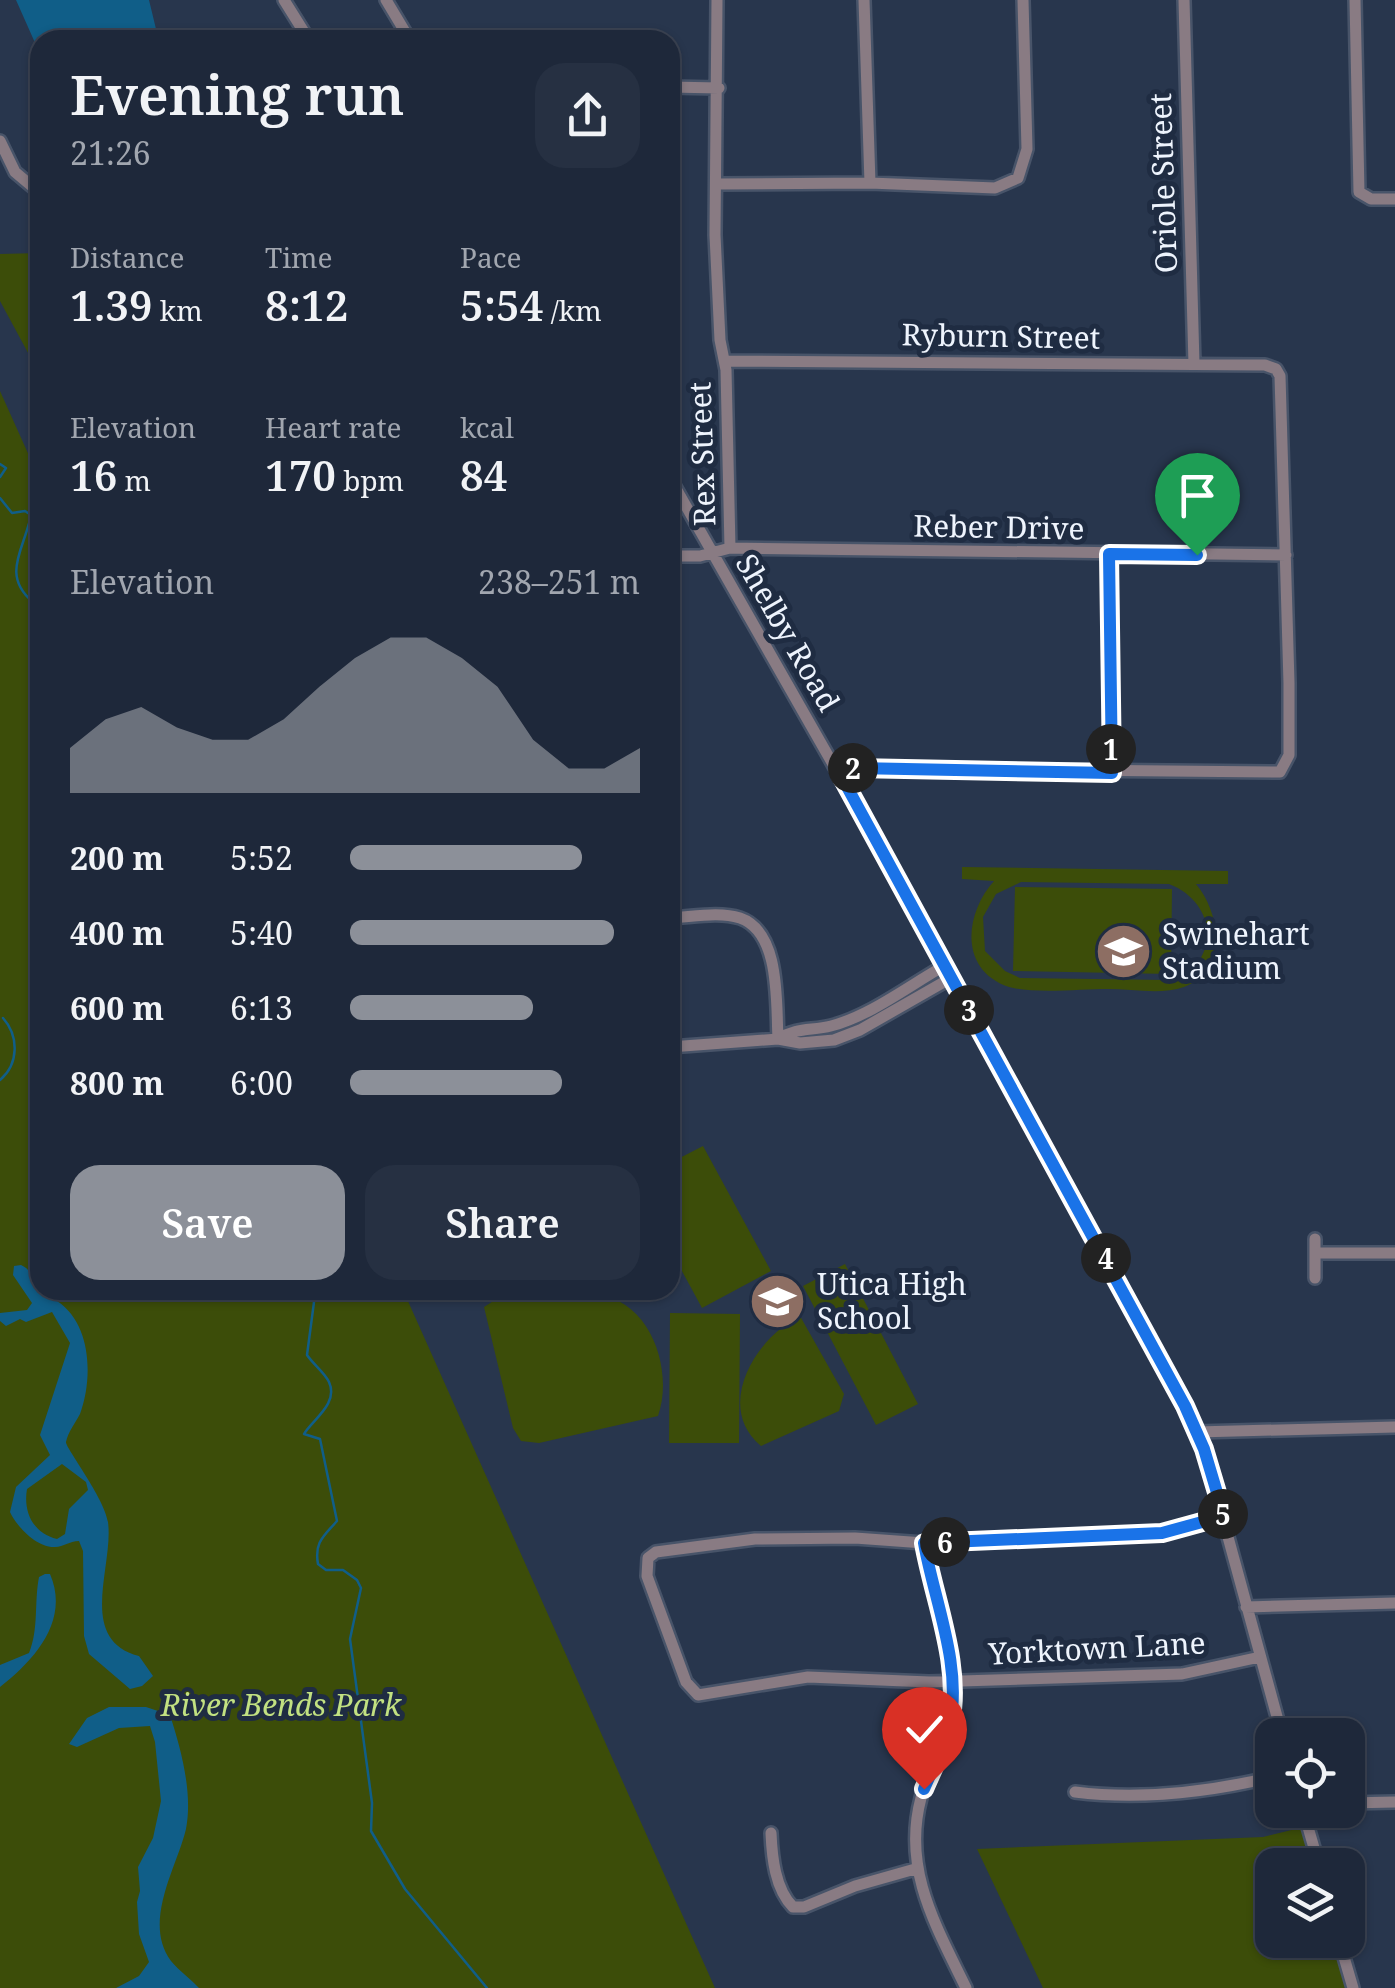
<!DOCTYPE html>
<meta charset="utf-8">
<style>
:root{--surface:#1e283a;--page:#263042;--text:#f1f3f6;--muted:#a1a6af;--line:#3c4454;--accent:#8c9099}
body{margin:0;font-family:"Noto Serif",serif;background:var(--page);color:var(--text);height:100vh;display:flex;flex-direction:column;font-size:38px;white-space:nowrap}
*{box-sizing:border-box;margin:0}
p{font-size:32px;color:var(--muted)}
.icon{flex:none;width:55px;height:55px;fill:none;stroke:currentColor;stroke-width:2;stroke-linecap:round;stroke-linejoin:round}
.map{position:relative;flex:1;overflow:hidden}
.drawer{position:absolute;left:30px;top:30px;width:650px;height:1270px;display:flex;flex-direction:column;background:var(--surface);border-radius:30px;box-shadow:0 2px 8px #0004,0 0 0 2px var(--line)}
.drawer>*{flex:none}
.controls{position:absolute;left:1255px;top:1718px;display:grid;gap:20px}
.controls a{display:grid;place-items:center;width:110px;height:110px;border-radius:20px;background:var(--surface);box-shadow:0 2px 8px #0004,0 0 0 2px var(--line);font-size:50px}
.pin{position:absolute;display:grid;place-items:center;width:85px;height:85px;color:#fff;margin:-102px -42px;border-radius:50% 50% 50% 0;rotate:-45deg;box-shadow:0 0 10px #0007}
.pin .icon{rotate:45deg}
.km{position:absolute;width:50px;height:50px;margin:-25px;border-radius:50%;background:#222;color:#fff;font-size:28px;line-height:50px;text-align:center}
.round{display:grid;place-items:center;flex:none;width:105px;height:105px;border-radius:30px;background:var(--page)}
.overview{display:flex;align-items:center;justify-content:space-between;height:170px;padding:0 40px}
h1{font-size:55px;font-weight:600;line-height:75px}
.figures{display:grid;grid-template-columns:repeat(3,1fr);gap:15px;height:170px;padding:10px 40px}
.figures div{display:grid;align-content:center}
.figures b{font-size:42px;font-weight:600}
.figures small{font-size:28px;font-weight:400}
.figures p{font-size:28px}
.chart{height:280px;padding:20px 40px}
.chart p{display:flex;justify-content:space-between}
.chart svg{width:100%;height:180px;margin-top:10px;fill:var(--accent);opacity:.7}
.button{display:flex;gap:20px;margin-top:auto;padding:20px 40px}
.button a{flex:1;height:115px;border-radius:30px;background:var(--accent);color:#fff;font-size:40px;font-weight:600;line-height:115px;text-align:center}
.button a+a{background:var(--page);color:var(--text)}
ul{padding:0 40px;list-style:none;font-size:32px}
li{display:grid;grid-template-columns:160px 120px 1fr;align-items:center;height:75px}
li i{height:25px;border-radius:12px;background:var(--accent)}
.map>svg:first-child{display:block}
</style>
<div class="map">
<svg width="1395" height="1988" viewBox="0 0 1395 1988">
<rect width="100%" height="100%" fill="#28364d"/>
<path fill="#3c4d09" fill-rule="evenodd" d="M40 253V375L0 301V254Z
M0 391 40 480V1290H403L715 1988H0Z
M962 867 1228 871V884H1196C1220 912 1229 970 1184 987 1162 995 1132 989 1108 989 1082 989 1033 994 1009 987 958 970 965 913 994 881L962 879ZM1021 882 1169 884C1219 903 1222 967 1167 980L1020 978 1005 971 985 951 983 917 996 894Z
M1015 887 1172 889 1171 974 1013 971Z
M703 1146 771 1271 702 1308 670 1249V1163Z
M845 1264 918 1404 876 1425 803 1286Z
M597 1295C651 1300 674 1371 658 1416L539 1443 521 1441 513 1428 484 1307 498 1298Z
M670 1313 740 1314 739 1443H669Z
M800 1316 844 1394 839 1411 761 1446C714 1407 755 1338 800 1316Z
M1308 1826 1319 1865H1272V1940H1339L1353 1988H1043L977 1849 1263 1837Z"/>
<path fill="#105e88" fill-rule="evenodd" d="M16 0H149L156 29 164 40H40V54Z
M21 1265C35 1271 33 1286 43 1295 47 1298 53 1298 57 1301 92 1324 93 1379 80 1414 76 1422 68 1432 66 1442 65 1447 104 1497 108 1522 114 1567 76 1639 139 1656L153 1676 142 1686 130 1689 89 1654 84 1636 83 1551 79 1541C69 1541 64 1547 55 1547 37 1548 17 1527 10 1512L16 1487 50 1455 40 1435 70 1343 52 1312 26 1322 20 1319 6 1326 0 1321V1313L27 1310 32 1303 13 1275 14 1266ZM62 1464 86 1482 88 1490 69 1509 65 1534 57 1539C33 1533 23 1512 27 1489Z
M45 1574H50C70 1620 35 1660 0 1687V1665L29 1653C39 1629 34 1602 39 1577Z
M109 1707H146L170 1715C181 1749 193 1793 186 1829 177 1867 142 1922 171 1961 179 1971 190 1978 199 1988H116L139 1976 149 1962 139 1934 137 1902 140 1891 138 1867 153 1838 161 1801 155 1742 150 1726 119 1728 77 1747 69 1744 87 1718Z"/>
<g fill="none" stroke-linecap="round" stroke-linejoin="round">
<path stroke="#105e88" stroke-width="2.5" d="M0 464 6 468 0 477
M0 498 12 513 25 511 31 515C25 548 0 575 33 602L34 630 40 646
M0 1080C19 1064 19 1036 3 1018
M305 1290 314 1302 307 1355C313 1364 325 1373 329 1382 339 1404 312 1420 304 1434L320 1439 337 1521C324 1536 314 1542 318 1564L326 1570H343L357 1580 361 1588 350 1639 372 1803 371 1831 405 1889 487 1988"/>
<defs>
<path id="minor" d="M284 0 309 40
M386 0 410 40
M717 0 715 235 720 340 726 370 730 548
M864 0 870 183
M1184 0 1194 364
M1355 0 1359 192 1371 199H1395
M670 87 719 88
M0 141 15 172 40 193
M717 184 870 183 995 188 1018 178 1027 149 1023 0
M725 361 1265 365 1276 369 1280 376 1289 683V755L1280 772 855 768 840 774
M670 478 912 903 1185 1406 1207 1460 1282 1735
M1109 555 1112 773
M670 556H700L730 548 1286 555
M670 918C692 917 719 911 740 918 781 932 776 1004 778 1039
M778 1039C797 1027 811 1031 831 1026 870 1016 910 985 944 966
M670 1047 778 1039 800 1043 834 1040 860 1030 951 978
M1315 1239V1278
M1315 1253H1395
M1197 1432 1395 1427
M1224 1516 1162 1533 924 1543 855 1538 755 1539 656 1552 648 1558 647 1576 686 1682 698 1695 808 1677 929 1682 1182 1674 1260 1657
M924 1543C934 1599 954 1653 951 1711 950 1742 929 1768 921 1798 902 1869 936 1926 966 1988
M1246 1607 1395 1603
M1075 1792C1140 1800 1209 1792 1272 1777
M1348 1803 1395 1802
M1303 1810 1319 1865
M771 1833C772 1857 775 1889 793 1907H804L855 1886 915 1869
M1339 1940 1353 1988"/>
</defs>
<use href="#minor" stroke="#485469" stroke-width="16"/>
<use href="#minor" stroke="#897b83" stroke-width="11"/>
</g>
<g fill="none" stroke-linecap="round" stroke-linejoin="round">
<defs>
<path id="route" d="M924 1789C933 1768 945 1745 950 1723 962 1665 934 1600 924 1543L1162 1533 1224 1516 1204 1449 1185 1406 840 774 855 768 1112 773 1109 554 1197 555"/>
</defs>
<use href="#route" stroke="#fff" stroke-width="20"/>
<use href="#route" stroke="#1a73e8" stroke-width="12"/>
</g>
<defs>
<symbol id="school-disc" viewBox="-11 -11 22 22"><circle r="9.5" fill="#8d6e63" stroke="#1f2c42"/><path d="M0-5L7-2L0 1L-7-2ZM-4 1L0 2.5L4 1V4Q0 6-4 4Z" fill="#fff"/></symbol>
</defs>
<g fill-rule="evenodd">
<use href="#school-disc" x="1092" y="920" width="63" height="63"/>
<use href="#school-disc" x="746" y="1270" width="63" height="63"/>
</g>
<g text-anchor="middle" stroke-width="10" stroke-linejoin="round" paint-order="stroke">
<g font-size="30" fill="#eef4fd" stroke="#1f2c42">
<text transform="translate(1164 183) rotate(-92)" y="10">Oriole Street</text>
<text transform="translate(1001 337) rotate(1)" y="10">Ryburn Street</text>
<text transform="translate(703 454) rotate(-92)" y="10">Rex Street</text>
<text transform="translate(999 528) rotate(1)" y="10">Reber Drive</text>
<text transform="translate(787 633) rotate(60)" y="10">Shelby Road</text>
<text transform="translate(1097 1649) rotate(-3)" y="10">Yorktown Lane</text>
</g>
<g font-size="30" fill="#eef4fd" stroke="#1f2c42" text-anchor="start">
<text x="1162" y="945">Swinehart<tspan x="1162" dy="34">Stadium</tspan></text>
<text x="817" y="1295">Utica High<tspan x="817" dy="34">School</tspan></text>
</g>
<g font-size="30" font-style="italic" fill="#c2e181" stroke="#1f2c42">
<text x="281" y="1716">River Bends Park</text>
</g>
</g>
</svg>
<div class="controls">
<a><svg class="icon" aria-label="locate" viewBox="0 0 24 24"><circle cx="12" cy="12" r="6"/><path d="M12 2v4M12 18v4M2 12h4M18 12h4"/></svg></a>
<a><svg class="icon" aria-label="layers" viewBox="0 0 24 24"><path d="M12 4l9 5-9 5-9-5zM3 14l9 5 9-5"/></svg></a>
</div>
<div class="pin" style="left:1197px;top:555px;background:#1e9e55"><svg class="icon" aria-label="arrive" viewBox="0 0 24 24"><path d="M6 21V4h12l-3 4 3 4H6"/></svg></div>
<div class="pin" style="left:924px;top:1789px;background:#d93025"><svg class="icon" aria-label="check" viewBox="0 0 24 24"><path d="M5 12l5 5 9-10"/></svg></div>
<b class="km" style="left:1111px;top:749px">1</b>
<b class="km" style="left:853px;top:768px">2</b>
<b class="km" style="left:969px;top:1010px">3</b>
<b class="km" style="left:1106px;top:1258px">4</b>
<b class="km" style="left:1223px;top:1514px">5</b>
<b class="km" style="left:945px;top:1542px">6</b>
<section class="drawer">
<div class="overview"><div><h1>Evening run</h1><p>21:26</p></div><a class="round"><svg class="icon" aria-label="share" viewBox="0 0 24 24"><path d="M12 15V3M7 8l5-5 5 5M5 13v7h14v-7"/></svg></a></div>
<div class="figures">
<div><p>Distance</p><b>1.39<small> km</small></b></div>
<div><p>Time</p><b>8:12</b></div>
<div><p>Pace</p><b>5:54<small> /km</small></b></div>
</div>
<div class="figures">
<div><p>Elevation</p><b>16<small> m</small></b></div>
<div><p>Heart rate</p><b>170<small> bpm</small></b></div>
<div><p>kcal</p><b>84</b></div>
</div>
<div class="chart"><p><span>Elevation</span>238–251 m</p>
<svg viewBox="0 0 160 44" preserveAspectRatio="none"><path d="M0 44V33L10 26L20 23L30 28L40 31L50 31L60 26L70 18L80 11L90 6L100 6L110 11L120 18L130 31L140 38L150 38L160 33V44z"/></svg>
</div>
<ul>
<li><b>200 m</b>5:52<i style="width:80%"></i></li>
<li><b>400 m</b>5:40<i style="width:91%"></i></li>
<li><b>600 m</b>6:13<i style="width:63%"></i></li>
<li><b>800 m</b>6:00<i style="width:73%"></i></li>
</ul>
<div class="button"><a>Save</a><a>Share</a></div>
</section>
</div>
